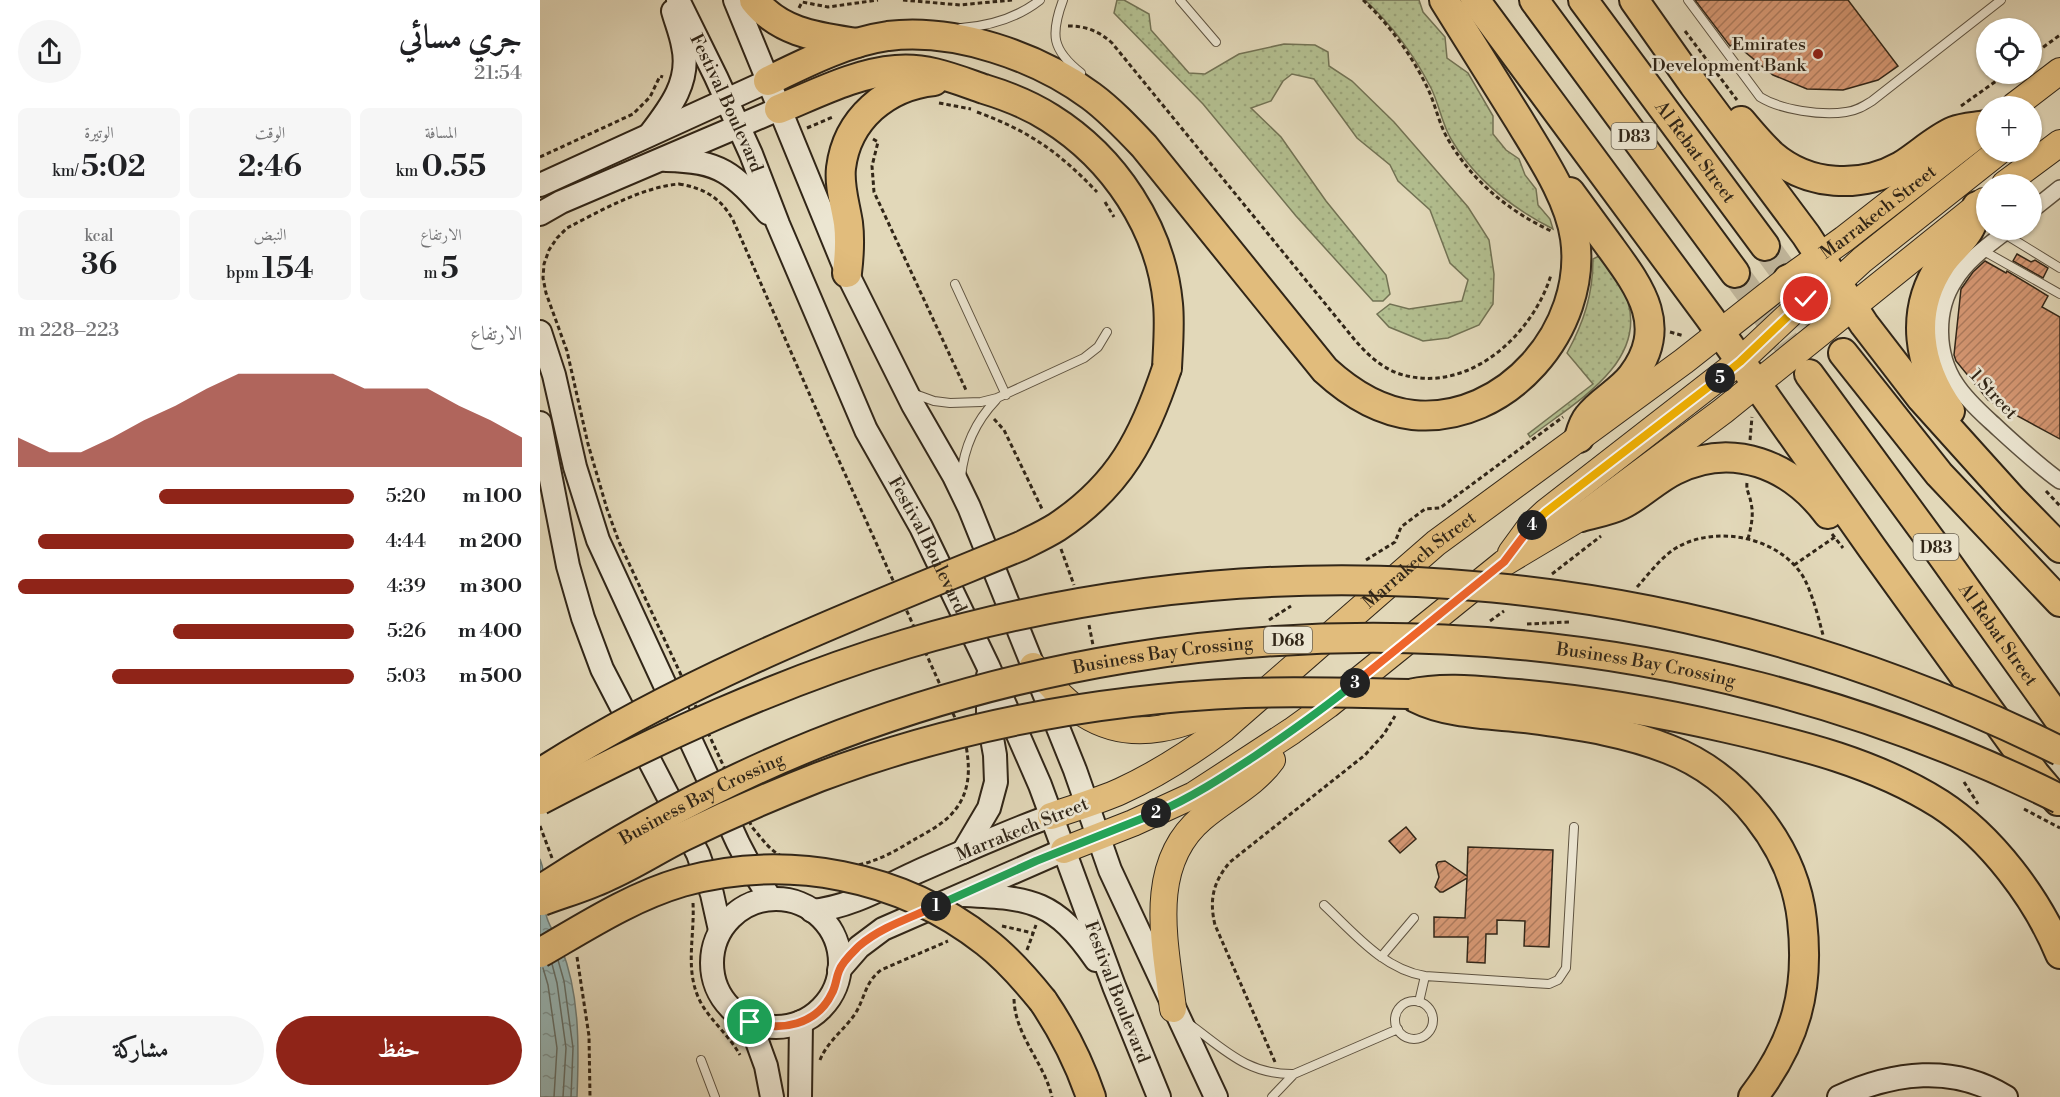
<!DOCTYPE html>
<html lang="ar">
<meta charset="utf-8">
<style>
:root{--surface:#fff;--page:#f6f6f6;--text:#202124;--muted:#757577;--accent:#8f2418}
body{margin:0;font-family:"Libre Bodoni",Amiri,serif;background:var(--page);color:var(--text);direction:rtl;height:100vh;display:flex;flex-direction:column;font-size:22px;white-space:nowrap}
*{box-sizing:border-box;margin:0}
p{font-size:20px;color:var(--muted)}
.icon{flex:none;width:33px;height:33px;fill:none;stroke:currentColor;stroke-width:2;stroke-linecap:round;stroke-linejoin:round}
.map{position:relative;flex:1;overflow:hidden;direction:ltr}
.side{display:flex;flex-direction:column;background:var(--surface);width:540px}
.side>*{flex:none}
.buttons{position:absolute;left:1436px;top:18px;display:grid;gap:12px}
.buttons a{display:grid;place-items:center;width:66px;height:66px;border-radius:50%;background:var(--surface);box-shadow:0 2px 4px #0004;font-size:30px}
.pin{position:absolute;display:grid;place-items:center;width:51px;height:51px;color:#fff;margin:-26px;border:3px solid #fff;border-radius:50%;box-shadow:0 2px 6px #0007}
.km{position:absolute;width:30px;height:30px;margin:-15px;border-radius:50%;background:#222;color:#fff;font-size:16px;line-height:30px;text-align:center}
.round{display:grid;place-items:center;flex:none;width:63px;height:63px;border-radius:32px;background:var(--page)}
.overview{display:flex;align-items:center;justify-content:space-between;height:102px;padding:0 18px}
h1{font-size:33px;font-weight:600;line-height:45px}
.figures{display:grid;grid-template-columns:repeat(3,1fr);gap:9px;height:102px;padding:6px 18px}
.figures div{display:grid;align-content:center;border-radius:9px;background:var(--page);text-align:center}
.figures b{font-size:30px;font-weight:600}
.figures small{font-size:16px;font-weight:400}
.figures p{font-size:16px}
.chart{height:168px;padding:12px 18px}
.chart p{display:flex;justify-content:space-between}
.chart svg{width:100%;height:108px;margin-top:6px;fill:var(--accent);opacity:.7}
.button{display:flex;gap:12px;margin-top:auto;padding:12px 18px}
.button a{flex:1;height:69px;border-radius:36px;background:var(--accent);color:#fff;font-size:24px;font-weight:600;line-height:69px;text-align:center}
.button a+a{background:var(--page);color:var(--text)}
ul{padding:0 18px;list-style:none;font-size:20px}
li{display:grid;grid-template-columns:96px 72px 1fr;align-items:center;height:45px}
li i{height:15px;border-radius:8px;background:var(--accent)}
main{display:flex;flex:1;min-height:0}
.map>svg:first-child{display:block}
</style>
<main>
<div class="map">
<svg width="1520" height="1097" viewBox="0 0 1520 1097">
<defs>
<pattern id="grass-dots" width="8" height="8" patternUnits="userSpaceOnUse" patternTransform="scale(1.5)"><rect width="8" height="8" fill="#b3bf90"/><path d="M2 2h.1M6 6h.1" fill="none" stroke="#9aa47b" stroke-width="1.8" stroke-linecap="round"/></pattern>
<pattern id="water-ripples" width="26" height="14" patternUnits="userSpaceOnUse" patternTransform="scale(1.5)"><rect width="26" height="14" fill="#98b8b8"/><path d="M2 4q2-2 4 0t4 0M15 11q2-2 4 0t4 0" fill="none" stroke="#7d9595"/></pattern>
<pattern id="building-hatch" width="6" height="6" patternUnits="userSpaceOnUse" patternTransform="scale(1.5)"><rect width="6" height="6" fill="#d59773"/><path d="M-1 1l2-2M0 6l6-6M5 7l2-2" fill="none" stroke="#ad7b5d"/></pattern>
</defs>
<rect width="100%" height="100%" fill="#e2d8b9"/>
<filter id="stains"><feTurbulence type="fractalNoise" baseFrequency=".00333" numOctaves="4"/><feColorMatrix values="0 0 0 0 .2 0 0 0 0 .09 0 0 0 0 .02 0 0 0 .5 -.17"/></filter>
<radialGradient id="worn" r=".72"><stop offset=".6" stop-color="#630" stop-opacity="0"/><stop offset="1" stop-color="#630" stop-opacity=".3"/></radialGradient>
<path fill="url(#grass-dots)" stroke="#727254" stroke-width="1.5" d="M577 0H584L609 14 611 30 649 73 665 74 699 54 744 44 775 45 788 52 789 66 812 81 854 122 928 207 949 240 954 274 953 304 939 325 908 338 883 341 849 327 837 314 850 304 869 309 922 301 928 280 910 263 890 210 858 181 850 165 817 138 774 79 752 74 743 81 731 101 711 108 741 137 786 201 846 275 850 294 843 301H833L756 216 663 104 574 13Z
M825 0H879L883 12 905 37 907 58 928 73 953 116V134L966 150 979 159 985 175 996 189 998 205 1010 219 1013 229C972 208 935 180 911 139 902 124 899 104 891 88 874 55 853 26 825 0Z
M1059 256C1067 268 1084 288 1088 302 1106 365 1032 404 990 437L988 434 1053 384 1027 353C1044 322 1053 294 1053 259Z"/>
<path fill="url(#water-ripples)" stroke="#6f7e78" stroke-width="1.5" d="M0 859C8 878 0 899 7 918 10 928 17 937 21 947 40 994 39 1048 37 1097H0Z"/>
<g fill="none" stroke-linecap="round" stroke-linejoin="round">
<path stroke="#646f68" stroke-width="1.5" d="M18 960 24 981 33 1048 31 1097
M12 964 17 983 26 1048 23 1097
M3 968 8 985 17 1048 14 1097"/>
</g>
<path fill="url(#building-hatch)" stroke="#312618" stroke-width="1.5" d="M1155 0H1308L1358 66 1338 80 1303 90 1267 89 1233 75 1194 43 1190 46Z
M1477 254 1491 262 1495 260 1508 268 1503 278 1473 261Z
M1445 261 1466 273 1467 271 1508 296 1502 307 1520 317V439L1448 400 1416 361 1414 355 1421 289 1433 272Z
M866 827 876 839 860 853 849 841Z
M928 847 1013 850 1009 947 984 946 985 921 957 920V934H946L945 963 927 962 928 937H894V917L925 918 927 878 903 892H900L895 887 899 877 896 865 898 862 905 861 927 876Z"/>
<g fill="none" stroke-linecap="round" stroke-linejoin="round">
<path stroke="#bfb499" stroke-width="28" stroke-dasharray="28 14" stroke-linecap="butt" d="M1225 246 1303 353
M1195 273 1269 374"/>
<defs>
<path id="lane" d="M523 0C510 35 512 50 541 73
M640 0 676 42
M1148 0 1220 97C1241 110 1282 116 1306 112 1316 111 1324 106 1332 101L1461 0
M421 28C450 26 477 18 500 0
M1463 233 1520 268
M1442 250 1520 294
M415 284 466 395
M372 393 394 401 410 403 441 402 457 398 544 358 558 347 567 332
M421 477C424 446 435 422 456 400
M784 905C814 933 843 969 885 976L1009 984 1018 980 1026 968 1034 827
M841 957 874 918
M855 1020a19 19 0 1 1 38 0a19 19 0 1 1-38 0Z
M879 1002 885 976
M648 1023C684 1049 707 1075 754 1074
M161 1060 175 1097
M732 1097 754 1074 858 1029"/>
<path id="street" d="M1491 211 1520 188
M1468 230C1449 245 1428 259 1415 280 1395 310 1396 354 1416 384 1425 398 1438 410 1450 421 1473 442 1495 463 1520 481"/>
<g id="secondary">
<path id="s1" d="M138 0 176 77 211 154 238 224 326 430 381 527 448 666 500 785 574 986 619 1097"/>
<path d="M195 0 307 273 373 405 414 476 429 507 535 770 570 870 676 1097"/>
<path d="M110 134C130 108 151 81 143 46 141 34 136 22 133 11"/>
<path d="M126 160C181 161 193 173 228 213"/>
<path d="M0 185 228 81"/>
<path d="M0 214 21 202 239 109"/>
<path d="M0 332 14 375 35 467 58 540 198 843 210 866 230 898"/>
<path d="M0 423 28 566 43 618 62 669 158 854 172 894 180 930"/>
<path d="M423 852 449 808 456 782 455 755 448 716V676"/>
<path d="M424 895C493 898 515 901 556 960"/>
<circle cx="236" cy="963" r="64"/>
<path d="M272 911C311 907 344 887 379 871 423 852 466 832 511 816"/>
<path d="M299 970 319 947 343 929 524 850"/>
<path d="M210 1022 226 1066 232 1097"/>
<path d="M260 1097 261 1022"/>
<path d="M1299 1097C1353 1072 1413 1064 1466 1097"/>
</g>
<g id="primary">
<path d="M1474 106 1520 71"/>
<path d="M1465 184 1520 143"/>
<path d="M1283 296 1322 260 1458 152"/>
<path d="M971 553 990 527 1006 512 1200 361 1266 299 1271 289 1278 263"/>
<path d="M493 666C509 683 524 702 544 714 601 750 656 719 711 695"/>
<path id="s2" d="M511 816C534 808 559 801 581 791 618 774 652 752 684 728L896 543 1144 361 1248 279 1304 239 1446 128"/>
<path d="M524 850 593 823 654 795 752 731 788 705 964 563 1041 517 1183 411 1444 201"/>
<path d="M633 1009C626 945 605 866 662 818 684 799 715 784 732 760"/>
</g>
<g id="highway">
<path d="M214 0C240 33 278 37 317 43"/>
<path d="M935 0 1170 318 1332 548 1495 774 1518 801"/>
<path d="M994 0 1195 273"/>
<path id="s3" d="M1043 0 1225 246"/>
<path d="M1094 0 1154 85 1266 235 1324 324 1381 398 1472 499 1520 548"/>
<path d="M228 81C265 63 306 42 348 36 415 28 497 56 551 96 570 110 587 128 604 146L785 370C810 393 838 411 873 415 966 424 1048 329 1035 238 1029 197 1000 155 979 120 954 80 929 40 904 0"/>
<path d="M239 109C276 94 316 73 356 70 387 67 415 79 444 89 467 96 490 105 510 118 574 158 621 228 628 304 630 325 628 346 627 368"/>
<path d="M1201 121C1211 133 1221 145 1232 155 1268 186 1320 189 1361 166 1379 155 1395 139 1414 131 1424 127 1436 127 1446 125"/>
<path d="M1030 192C1044 211 1057 229 1071 248 1101 289 1129 327 1092 376 1080 392 1060 401 1048 417 1043 423 1041 431 1039 438"/>
<path d="M307 273C309 256 310 239 308 223 305 204 299 186 301 168 307 119 346 86 394 81"/>
<path d="M1248 279 1282 285 1306 302"/>
<path d="M1303 353 1399 474 1520 602"/>
<path id="s4" d="M1269 374 1398 550 1520 721"/>
<path d="M1410 411C1378 366 1369 312 1401 264 1409 251 1424 241 1430 228 1434 221 1435 213 1437 206"/>
<path d="M1041 517C1055 513 1069 511 1081 505 1100 496 1116 479 1135 470 1193 441 1251 465 1288 514"/>
<path d="M869 694C905 686 940 691 977 694 1048 700 1118 712 1187 728 1262 745 1335 763 1400 804 1451 837 1497 898 1520 954"/>
<path d="M876 698C911 716 961 714 1000 720 1043 726 1088 733 1128 749 1197 775 1254 847 1262 920 1270 990 1256 1041 1213 1097"/>
<path d="M503 1001C524 1032 539 1062 551 1097"/>
</g>
</defs>
<use href="#lane" stroke="#5d5240" stroke-width="10"/>
<use href="#street" stroke="#5d5240" stroke-width="18"/>
<use href="#secondary" stroke="#312618" stroke-width="26"/>
<use href="#primary" stroke="#312618" stroke-width="28"/>
<use href="#highway" stroke="#312618" stroke-width="32"/>
<path stroke="#312618" stroke-width="3" stroke-dasharray="4.5 3" stroke-linecap="butt" d="M363 0 420 5 472 0
M823 0C849 24 873 57 888 89 896 106 899 125 909 141 933 182 969 211 1011 231
M259 8 262 2 288 7 338 0
M528 26C546 26 559 31 572 43L814 339C826 353 839 366 857 373 925 397 992 337 1011 275
M1145 31 1197 100
M1491 56 1520 35
M399 103 431 109
M1421 106 1466 74
M437 112C489 131 519 152 557 192
M267 128 293 117
M333 139 338 142 332 166 334 192 426 390
M0 157 93 114 110 97 120 76 123 77
M139 184C164 188 181 198 193 220L287 434 425 740C429 761 431 780 422 799 412 819 395 828 377 838 363 846 348 856 332 861 311 870 267 867 245 858 231 852 222 839 212 827L79 542 67 509 48 444 27 351 6 293 3 278 4 264 9 250 17 238 27 228C60 211 102 187 139 184Z
M565 202 574 217
M1130 332 1144 336
M454 419 464 430 503 511
M1210 440 1212 417
M1207 483C1206 491 1210 495 1211 503 1214 515 1211 527 1208 539
M1506 491 1520 506
M1292 534 1303 548
M521 549 534 585
M826 560 855 542 861 527 885 509 900 508 1023 417
M1254 565 1295 537
M1012 574 1061 536
M1097 587C1109 574 1120 558 1136 548 1176 524 1240 537 1264 578 1273 596 1278 616 1283 635
M729 620 751 606
M950 621 964 611
M987 624 1029 622
M549 625 553 645
M1424 782 1438 804
M1484 809 1520 828
M0 826 12 858
M153 903C155 941 142 977 166 1011 177 1026 191 1039 200 1055
M462 926 493 933
M487 950 496 925
M37 957 49 1036 50 1097
M474 999C475 1036 504 1062 512 1097
M280 1060C287 1042 304 1030 315 1014 325 998 325 982 341 970L408 941
M735 1062 675 925C669 900 673 882 690 862L825 755 844 734 855 716"/>
<use href="#lane" stroke="#ece6d2" stroke-width="8"/>
<use href="#street" stroke="#ece6d2" stroke-width="15"/>
<use href="#secondary" stroke="#ece6d2" stroke-width="22"/>
<use href="#primary" stroke="#e1bc7c" stroke-width="26"/>
<use href="#highway" stroke="#e1bc7c" stroke-width="28"/>
<defs>
<g id="highway-bridge">
<path d="M0 773C148 678 318 613 481 546 493 540 506 534 517 527 580 485 604 437 627 368"/>
<path d="M0 800C117 739 239 682 366 644 753 529 1160 573 1520 751"/>
<path id="s5" d="M0 890C87 833 179 783 276 744 679 584 1133 607 1520 799"/>
<path d="M2 901C23 893 45 887 66 877 92 866 116 850 142 837 187 815 233 795 279 777 415 726 561 699 705 693 760 691 814 693 869 694"/>
<path d="M0 953C45 927 91 897 142 882 247 853 361 875 446 942 468 959 486 980 503 1001"/>
</g>
</defs>
<use href="#highway-bridge" stroke="#312618" stroke-width="32" stroke-linecap="butt"/>
<use href="#highway-bridge" stroke="#e1bc7c" stroke-width="28"/>
</g>
<g fill="none" stroke-linecap="round" stroke-linejoin="round">
<defs>
<path id="split-1" d="M210 1022C241 1032 277 1025 292 993 296 986 296 978 299 971 302 962 312 953 319 946 341 927 370 918 396 906"/>
<path id="split-2" d="M396 906 496 861 616 813"/>
<path id="split-3" d="M616 813C651 798 683 777 715 756 749 733 783 709 815 683"/>
<path id="split-4" d="M815 683 964 562 992 525"/>
<path id="split-5" d="M992 525 1006 512 1180 378"/>
<path id="split-6" d="M1180 378 1200 362 1266 299"/>
</defs>
<use href="#split-1" stroke="#fff" stroke-width="12"/>
<use href="#split-2" stroke="#fff" stroke-width="12"/>
<use href="#split-3" stroke="#fff" stroke-width="12"/>
<use href="#split-4" stroke="#fff" stroke-width="12"/>
<use href="#split-5" stroke="#fff" stroke-width="12"/>
<use href="#split-6" stroke="#fff" stroke-width="12"/>
<use href="#split-1" stroke="#f0652b" stroke-width="8"/>
<use href="#split-2" stroke="#22a559" stroke-width="8"/>
<use href="#split-3" stroke="#22a559" stroke-width="8"/>
<use href="#split-4" stroke="#f0652b" stroke-width="8"/>
<use href="#split-5" stroke="#f5b400" stroke-width="8"/>
<use href="#split-6" stroke="#f5b400" stroke-width="8"/>
</g>
<circle fill="#8f2418" stroke="#ece6d2" stroke-width="2" cx="1278" cy="54" r="6"/>
<g text-anchor="middle" stroke-width="5" stroke-linejoin="round" paint-order="stroke">
<g fill="#ece6d2" stroke="#696050" stroke-width="1.5">
<rect x="1071.5" y="123" width="45" height="26" rx="4.5"/>
<rect x="1373.5" y="534" width="45" height="26" rx="4.5"/>
<rect x="724" y="627" width="48" height="26" rx="4.5"/>
</g>
<g font-size="16" font-weight="bold" fill="#312618">
<text x="1094" y="142">D83</text>
<text x="1396" y="553">D83</text>
<text x="748" y="646">D68</text>
</g>
<g font-size="18" fill="#312618" stroke="#ece6d2" text-anchor="end">
<text x="1266" y="50">Emirates<tspan x="1266" dy="21">Development Bank</tspan></text>
</g>
<g font-size="18" fill="#312618" stroke="#ece6d2">
<text dy="6" stroke="none"><textPath href="#s1" startOffset="114">Festival Boulevard</textPath></text>
<text dy="6" stroke="none"><textPath href="#s3" startOffset="189">Al Rebat Street</textPath></text>
<text dy="6" stroke="none"><textPath href="#s2" startOffset="1029">Marrakech Street</textPath></text>
<text transform="translate(1454 394) rotate(47)" y="6">1 Street</text>
<text dy="6" stroke="none"><textPath href="#s1" startOffset="600">Festival Boulevard</textPath></text>
<text dy="6" stroke="none"><textPath href="#s2" startOffset="453">Marrakech Street</textPath></text>
<text dy="6" stroke="none"><textPath href="#s4" startOffset="322">Al Rebat Street</textPath></text>
<text dy="6" stroke="none"><textPath href="#s5" startOffset="672">Business Bay Crossing</textPath></text>
<text dy="6" stroke="none"><textPath href="#s5" startOffset="1158">Business Bay Crossing</textPath></text>
<text dy="6" stroke="none"><textPath href="#s5" startOffset="186">Business Bay Crossing</textPath></text>
<text transform="translate(482 829) rotate(-22)" y="6">Marrakech Street</text>
<text dy="6" stroke="none"><textPath href="#s1" startOffset="1086">Festival Boulevard</textPath></text>
</g>
</g>
<rect width="100%" height="100%" filter="url(#stains)"/>
<rect width="100%" height="100%" fill="url(#worn)"/>
</svg>
<div class="buttons">
<a><svg class="icon" aria-label="locate" viewBox="0 0 24 24"><circle cx="12" cy="12" r="6"/><path d="M12 2v4M12 18v4M2 12h4M18 12h4"/></svg></a>
<a>+</a>
<a>−</a>
</div>
<div class="pin" style="left:210px;top:1022px;background:#1e9e55"><svg class="icon" aria-label="arrive" viewBox="0 0 24 24"><path d="M6 21V4h12l-3 4 3 4H6"/></svg></div>
<div class="pin" style="left:1266px;top:299px;background:#d93025"><svg class="icon" aria-label="check" viewBox="0 0 24 24"><path d="M5 12l5 5 9-10"/></svg></div>
<b class="km" style="left:396px;top:906px">1</b>
<b class="km" style="left:616px;top:813px">2</b>
<b class="km" style="left:815px;top:683px">3</b>
<b class="km" style="left:992px;top:525px">4</b>
<b class="km" style="left:1180px;top:378px">5</b>
</div>
<section class="side">
<div class="overview"><div><h1>جري مسائي</h1><p>21:54</p></div><a class="round"><svg class="icon" aria-label="share" viewBox="0 0 24 24"><path d="M12 15V3M7 8l5-5 5 5M5 13v7h14v-7"/></svg></a></div>
<div class="figures">
<div><p>المسافة</p><b>0.55<small> km</small></b></div>
<div><p>الوقت</p><b>2:46</b></div>
<div><p>الوتيرة</p><b>5:02<small> /km</small></b></div>
</div>
<div class="figures">
<div><p>الارتفاع</p><b>5<small> m</small></b></div>
<div><p>النبض</p><b>154<small> bpm</small></b></div>
<div><p>kcal</p><b>36</b></div>
</div>
<div class="chart"><p><span>الارتفاع</span>223–228 m</p>
<svg viewBox="0 0 160 44" preserveAspectRatio="none"><path d="M0 44V32L10 38L20 38L30 32L40 25L50 19L60 12L70 6L80 6L90 6L100 6L110 12L120 12L130 12L140 19L150 25L160 32V44z"/></svg>
</div>
<ul>
<li><b>100 m</b>5:20<i style="width:58%"></i></li>
<li><b>200 m</b>4:44<i style="width:94%"></i></li>
<li><b>300 m</b>4:39<i style="width:100%"></i></li>
<li><b>400 m</b>5:26<i style="width:54%"></i></li>
<li><b>500 m</b>5:03<i style="width:72%"></i></li>
</ul>
<div class="button"><a>حفظ</a><a>مشاركة</a></div>
</section>
</main>
